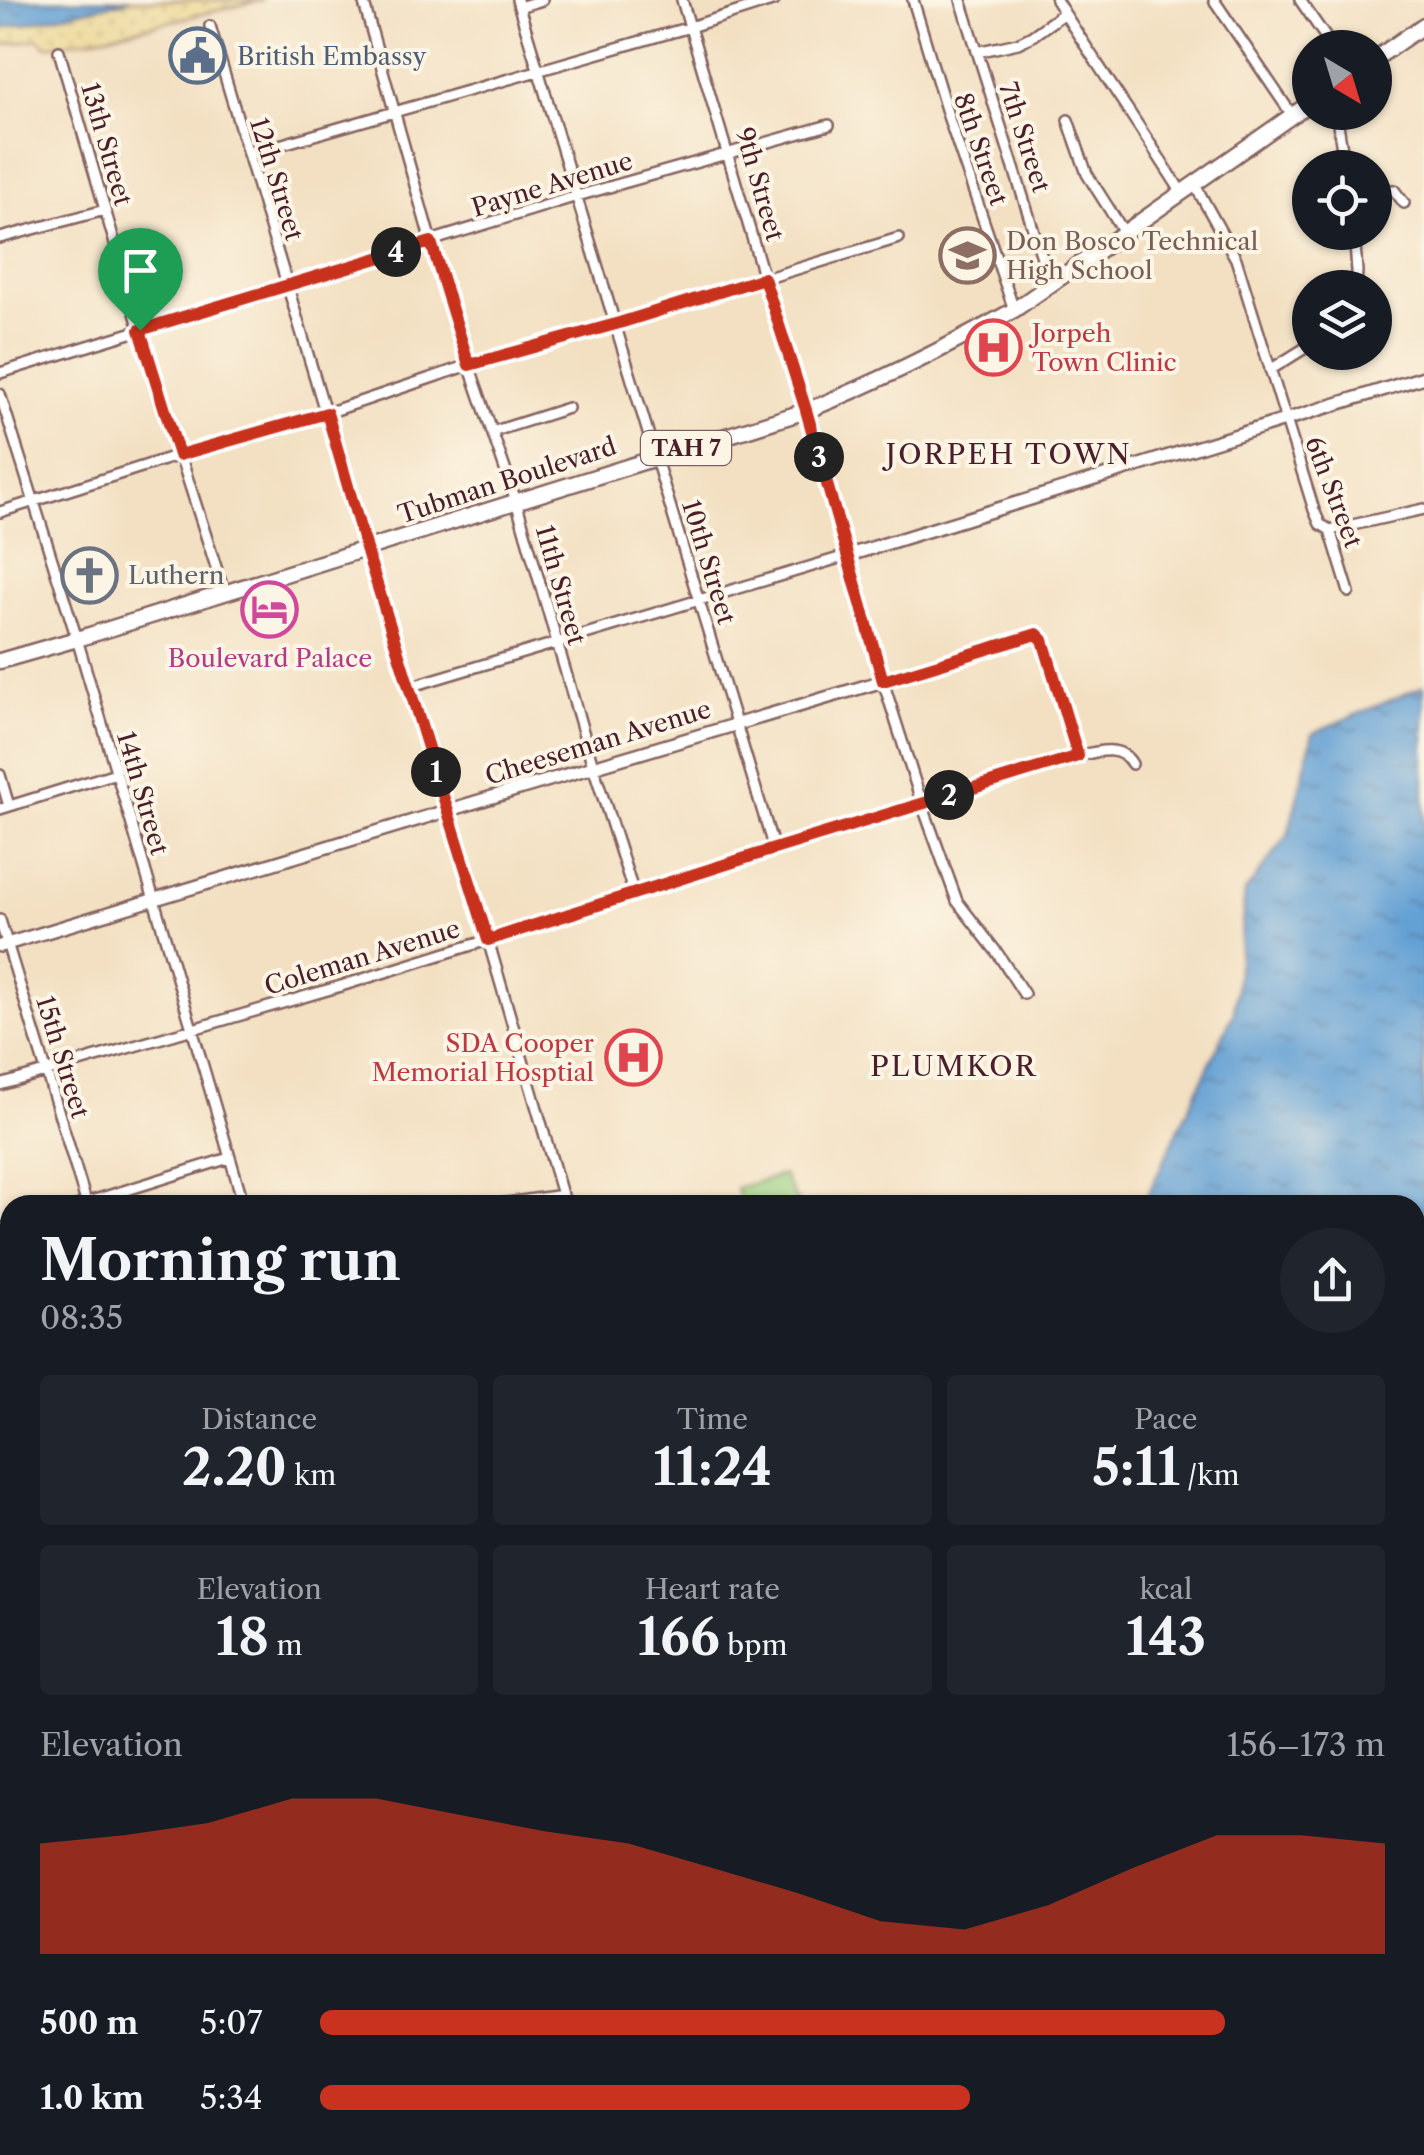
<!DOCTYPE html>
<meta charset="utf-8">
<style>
:root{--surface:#171b24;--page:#20242c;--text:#f1f3f6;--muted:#9ea1a6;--accent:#c8321e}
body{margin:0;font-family:"Libre Caslon Text",serif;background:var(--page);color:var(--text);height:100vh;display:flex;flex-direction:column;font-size:38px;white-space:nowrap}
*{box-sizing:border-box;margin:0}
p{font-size:32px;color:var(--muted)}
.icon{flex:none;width:55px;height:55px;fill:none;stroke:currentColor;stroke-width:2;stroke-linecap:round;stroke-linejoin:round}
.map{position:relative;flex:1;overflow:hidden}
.panel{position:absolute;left:0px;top:1195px;width:1425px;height:960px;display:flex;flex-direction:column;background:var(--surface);border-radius:30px 30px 0 0;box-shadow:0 2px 8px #0004}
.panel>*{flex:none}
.needle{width:65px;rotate:142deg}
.controls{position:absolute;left:1292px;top:30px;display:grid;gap:20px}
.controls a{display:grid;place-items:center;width:100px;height:100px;border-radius:50%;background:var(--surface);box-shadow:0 2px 8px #0004;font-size:50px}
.pin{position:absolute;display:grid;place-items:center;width:85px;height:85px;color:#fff;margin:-102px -42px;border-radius:50% 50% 50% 0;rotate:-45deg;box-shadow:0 0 10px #0007}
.pin .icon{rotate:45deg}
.km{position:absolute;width:50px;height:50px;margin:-25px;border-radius:50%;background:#222;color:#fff;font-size:28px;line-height:50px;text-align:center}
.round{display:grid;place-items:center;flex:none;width:105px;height:105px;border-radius:52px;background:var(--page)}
.summary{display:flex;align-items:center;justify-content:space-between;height:170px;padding:0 40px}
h1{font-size:55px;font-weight:700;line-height:75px}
.stats{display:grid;grid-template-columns:repeat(3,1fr);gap:15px;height:170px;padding:10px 40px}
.stats div{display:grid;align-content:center;border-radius:10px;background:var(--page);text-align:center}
.stats b{font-size:50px;font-weight:700}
.stats small{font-size:28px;font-weight:400}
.stats p{font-size:28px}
.chart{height:280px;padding:20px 40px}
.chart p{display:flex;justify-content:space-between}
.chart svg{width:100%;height:180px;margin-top:10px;fill:var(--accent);opacity:.7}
ul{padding:0 40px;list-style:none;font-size:32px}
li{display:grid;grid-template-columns:160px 120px 1fr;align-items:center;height:75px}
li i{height:25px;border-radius:12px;background:var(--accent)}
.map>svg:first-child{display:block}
</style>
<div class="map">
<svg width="1424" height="2155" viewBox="0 0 1424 2155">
<defs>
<pattern id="wetland-marsh" width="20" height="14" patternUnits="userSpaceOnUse" patternTransform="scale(2.5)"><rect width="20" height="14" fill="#98ce7f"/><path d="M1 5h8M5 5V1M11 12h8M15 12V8" fill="none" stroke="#84b06e"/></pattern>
<pattern id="sand-dots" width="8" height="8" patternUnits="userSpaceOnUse" patternTransform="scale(2.5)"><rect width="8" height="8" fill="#eeda9e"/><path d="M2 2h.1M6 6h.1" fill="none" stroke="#cebb88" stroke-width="1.8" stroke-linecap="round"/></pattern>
<pattern id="water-ripples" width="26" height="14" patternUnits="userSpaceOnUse" patternTransform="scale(2.5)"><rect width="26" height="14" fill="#63a0d4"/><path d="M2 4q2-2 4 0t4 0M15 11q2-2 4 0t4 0" fill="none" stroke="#5482ac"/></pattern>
</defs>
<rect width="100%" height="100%" fill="#fcf5e5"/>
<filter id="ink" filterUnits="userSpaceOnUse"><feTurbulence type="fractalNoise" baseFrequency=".01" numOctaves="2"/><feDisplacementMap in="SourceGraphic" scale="20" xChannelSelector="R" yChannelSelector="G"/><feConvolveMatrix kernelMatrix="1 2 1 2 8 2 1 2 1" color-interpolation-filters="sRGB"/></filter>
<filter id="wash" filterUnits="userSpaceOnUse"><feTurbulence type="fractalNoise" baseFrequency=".0048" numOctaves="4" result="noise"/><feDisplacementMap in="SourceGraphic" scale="40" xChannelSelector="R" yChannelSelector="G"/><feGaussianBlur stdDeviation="2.25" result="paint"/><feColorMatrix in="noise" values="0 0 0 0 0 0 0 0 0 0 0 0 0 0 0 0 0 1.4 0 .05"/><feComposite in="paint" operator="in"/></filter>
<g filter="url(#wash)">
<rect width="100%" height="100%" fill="#f3e0c2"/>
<path fill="#98ce7f" stroke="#717655" stroke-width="2.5" d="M783 1175 799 1205H741L736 1188Z"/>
<path fill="url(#wetland-marsh)" stroke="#717655" stroke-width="2.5" d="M10 1953V2145H412L410 2155H0V1958Z
M788 2145H933L934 2155H787Z"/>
<path fill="url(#sand-dots)" stroke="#9c7c64" stroke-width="2.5" d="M117 0H263L106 36 46 46 38 39 0 45V27Z"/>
<path fill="url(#water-ripples)" stroke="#566080" stroke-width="2.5" d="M0 0H131L0 29Z
M1424 686V2155H934L933 2145H1415V1205H1143L1234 1012 1245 892 1288 835 1313 733Z
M104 2145H199L217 2155H87Z
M412 2145H516L508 2155H410Z"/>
</g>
<g filter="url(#ink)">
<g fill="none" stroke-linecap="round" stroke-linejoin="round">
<defs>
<path id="minor" d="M363 0 431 242 469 365 516 501 593 766 634 894
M517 0 774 849
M682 0 764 278 806 411
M913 0 948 116 1014 310
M961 0 1051 286
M1056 0C1097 65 1141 128 1182 193
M1214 0 1292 115
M1300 0 1333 48
M519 7 542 0
M210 26 366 549 488 940 565 1205
M59 51 140 330 224 592
M977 52 1018 43 1032 36 1064 13
M1336 112 1345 168
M1068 120 1087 174 1125 234
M248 154 690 27 775 0
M1195 185 1236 259 1314 510 1320 524 1330 530 1349 592
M1375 191 1394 190 1404 203
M1354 232 1357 271 1356 288
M0 238 105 210
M1270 370 1310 345
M0 373 577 196 829 125
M0 394 77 639 244 1205
M492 432 568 408
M0 512 179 455 327 413 469 365 616 324 899 238
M1330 530 1424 509
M409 687 846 556
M0 775 9 806
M0 809 116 773
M0 920 87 1205
M1024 994 998 954 957 901 922 804 883 681 1037 634 1043 639 1078 756
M0 1085 341 986 1069 758C1090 754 1119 741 1132 764
M79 1205 229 1158
M492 1205 563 1195
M0 1229 10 1226
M0 1363 10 1360
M0 1444 10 1480"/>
<path id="tertiary" d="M846 556 1424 377
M0 946C294 857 588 767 883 681L806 411"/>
<path id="trunk" d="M1375 59 1424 25
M0 661 77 639 806 411C878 382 946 348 1014 310L1310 103"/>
</defs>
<use href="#minor" stroke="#856360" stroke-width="14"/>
<use href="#tertiary" stroke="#856360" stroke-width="16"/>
<use href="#trunk" stroke="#856360" stroke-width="19"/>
<use href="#minor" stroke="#fff" stroke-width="9"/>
<use href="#tertiary" stroke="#fff" stroke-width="11"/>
<use href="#trunk" stroke="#fff" stroke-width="14"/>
</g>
</g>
<g fill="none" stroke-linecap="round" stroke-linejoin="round" filter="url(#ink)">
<defs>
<path id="route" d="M431 242 469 365 616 324 764 278 806 410 883 681 1037 634 1043 640 1078 756 774 849 488 940 366 549 327 413 179 455 140 330Z"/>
</defs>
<use href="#route" stroke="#fff" stroke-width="20"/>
<use href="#route" stroke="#c8321e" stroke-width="12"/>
</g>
<defs>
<symbol id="civic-ring" viewBox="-11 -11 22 22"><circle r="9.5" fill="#fcf5e5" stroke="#5c6f8a" stroke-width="1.5"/><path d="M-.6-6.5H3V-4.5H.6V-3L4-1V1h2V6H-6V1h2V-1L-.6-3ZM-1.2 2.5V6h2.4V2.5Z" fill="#5c6f8a"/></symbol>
<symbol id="school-ring" viewBox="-11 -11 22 22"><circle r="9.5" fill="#fcf5e5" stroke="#8d6e63" stroke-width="1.5"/><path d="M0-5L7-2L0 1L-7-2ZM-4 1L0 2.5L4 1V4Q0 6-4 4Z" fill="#8d6e63"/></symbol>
<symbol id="hospital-ring" viewBox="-11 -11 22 22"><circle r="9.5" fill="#fcf5e5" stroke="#e0444e" stroke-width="1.5"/><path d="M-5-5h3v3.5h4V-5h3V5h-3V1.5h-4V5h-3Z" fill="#e0444e"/></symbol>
<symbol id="church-ring" viewBox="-11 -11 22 22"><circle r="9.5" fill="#fcf5e5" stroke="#6b7280" stroke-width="1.5"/><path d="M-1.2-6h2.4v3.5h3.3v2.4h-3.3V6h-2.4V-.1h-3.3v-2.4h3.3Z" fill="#6b7280"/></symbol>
<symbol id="hotel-ring" viewBox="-11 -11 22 22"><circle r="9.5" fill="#fcf5e5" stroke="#d1479c" stroke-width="1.5"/><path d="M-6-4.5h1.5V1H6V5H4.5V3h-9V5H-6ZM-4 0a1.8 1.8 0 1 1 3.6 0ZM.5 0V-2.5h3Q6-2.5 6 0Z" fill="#d1479c"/></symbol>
</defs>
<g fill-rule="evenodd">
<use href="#civic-ring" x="166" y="24" width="63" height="63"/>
<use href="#school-ring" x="936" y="224" width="63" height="63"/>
<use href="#hospital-ring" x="962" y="316" width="63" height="63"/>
<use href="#church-ring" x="58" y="544" width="63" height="63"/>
<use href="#hotel-ring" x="238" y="578" width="63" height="63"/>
<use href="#hospital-ring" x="602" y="1026" width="63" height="63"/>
</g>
<g text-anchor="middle" stroke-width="8" stroke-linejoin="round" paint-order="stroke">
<rect fill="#fcf5e5" stroke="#7f5f63" stroke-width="2.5" x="641" y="431" width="90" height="34" rx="8"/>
<g font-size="22" font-weight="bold" fill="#4a1f2b">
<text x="686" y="456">TAH 7</text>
</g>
<g font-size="25" fill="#4e5e75" stroke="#fcf5e5" text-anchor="start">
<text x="237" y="65">British Embassy</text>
</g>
<g font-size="25" fill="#4a1f2b" stroke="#fcf5e5">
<text transform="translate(1025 137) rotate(72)" y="9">7th Street</text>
<text transform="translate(107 144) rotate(74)" y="9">13th Street</text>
<text transform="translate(981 149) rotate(71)" y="9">8th Street</text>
<text transform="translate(277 179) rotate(73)" y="9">12th Street</text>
<text transform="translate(552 184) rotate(-17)" y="9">Payne Avenue</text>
<text transform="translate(760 184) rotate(74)" y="9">9th Street</text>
<text transform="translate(507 480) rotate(-18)" y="9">Tubman Boulevard</text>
<text transform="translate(1334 492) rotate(69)" y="9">6th Street</text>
<text transform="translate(709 562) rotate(73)" y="9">10th Street</text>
<text transform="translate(561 585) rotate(74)" y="9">11th Street</text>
<text transform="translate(598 742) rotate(-17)" y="9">Cheeseman Avenue</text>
<text transform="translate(143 793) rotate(74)" y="9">14th Street</text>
<text transform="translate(362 957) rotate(-17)" y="9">Coleman Avenue</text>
<text transform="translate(63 1057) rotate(73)" y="9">15th Street</text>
</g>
<g font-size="25" fill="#785e54" stroke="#fcf5e5" text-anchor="start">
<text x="1006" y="250">Don Bosco Technical<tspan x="1006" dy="29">High School</tspan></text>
</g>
<g font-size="25" fill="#be3a42" stroke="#fcf5e5" text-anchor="start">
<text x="1032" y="342">Jorpeh<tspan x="1032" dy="29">Town Clinic</tspan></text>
<text x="594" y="1052" text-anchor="end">SDA Cooper<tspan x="594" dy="29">Memorial Hosptial</tspan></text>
</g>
<g font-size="25" fill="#5b616d" stroke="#fcf5e5" text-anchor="start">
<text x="128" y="584">Luthern</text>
</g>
<g font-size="25" fill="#b23c85" stroke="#fcf5e5">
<text x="270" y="667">Boulevard Palace</text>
</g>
<g font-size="28" letter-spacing="2.5" fill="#4a1f2b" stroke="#fcf5e5">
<text x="1009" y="464">JORPEH TOWN</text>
<text x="954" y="1076">PLUMKOR</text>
</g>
</g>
</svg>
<div class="controls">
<a><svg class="needle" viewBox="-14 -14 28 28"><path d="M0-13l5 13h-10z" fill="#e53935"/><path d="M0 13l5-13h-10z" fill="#9ea1a6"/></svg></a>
<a><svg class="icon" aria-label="locate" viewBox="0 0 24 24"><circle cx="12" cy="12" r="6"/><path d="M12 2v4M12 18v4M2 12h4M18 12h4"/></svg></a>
<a><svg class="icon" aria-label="layers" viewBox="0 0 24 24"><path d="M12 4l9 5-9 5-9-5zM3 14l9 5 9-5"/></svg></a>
</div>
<div class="pin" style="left:140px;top:330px;background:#1e9e55"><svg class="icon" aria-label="arrive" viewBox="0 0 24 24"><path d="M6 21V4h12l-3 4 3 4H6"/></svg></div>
<b class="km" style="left:436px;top:772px">1</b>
<b class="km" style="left:949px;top:795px">2</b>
<b class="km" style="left:819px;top:457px">3</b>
<b class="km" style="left:396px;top:252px">4</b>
<section class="panel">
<div class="summary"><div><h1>Morning run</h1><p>08:35</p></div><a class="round"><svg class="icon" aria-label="share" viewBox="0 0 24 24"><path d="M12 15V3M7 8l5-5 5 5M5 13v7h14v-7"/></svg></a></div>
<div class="stats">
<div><p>Distance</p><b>2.20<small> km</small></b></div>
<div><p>Time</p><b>11:24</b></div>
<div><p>Pace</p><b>5:11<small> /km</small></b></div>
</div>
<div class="stats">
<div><p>Elevation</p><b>18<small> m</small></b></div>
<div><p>Heart rate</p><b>166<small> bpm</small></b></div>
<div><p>kcal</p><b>143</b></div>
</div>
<div class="chart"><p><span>Elevation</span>156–173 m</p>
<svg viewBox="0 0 160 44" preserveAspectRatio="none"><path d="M0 44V17L10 15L20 12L30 6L40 6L50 10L60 14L70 17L80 23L90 29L100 36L110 38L120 32L130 23L140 15L150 15L160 17V44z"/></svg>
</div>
<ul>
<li><b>500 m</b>5:07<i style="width:85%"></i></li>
<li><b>1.0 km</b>5:34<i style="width:61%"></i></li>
</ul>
</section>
</div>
